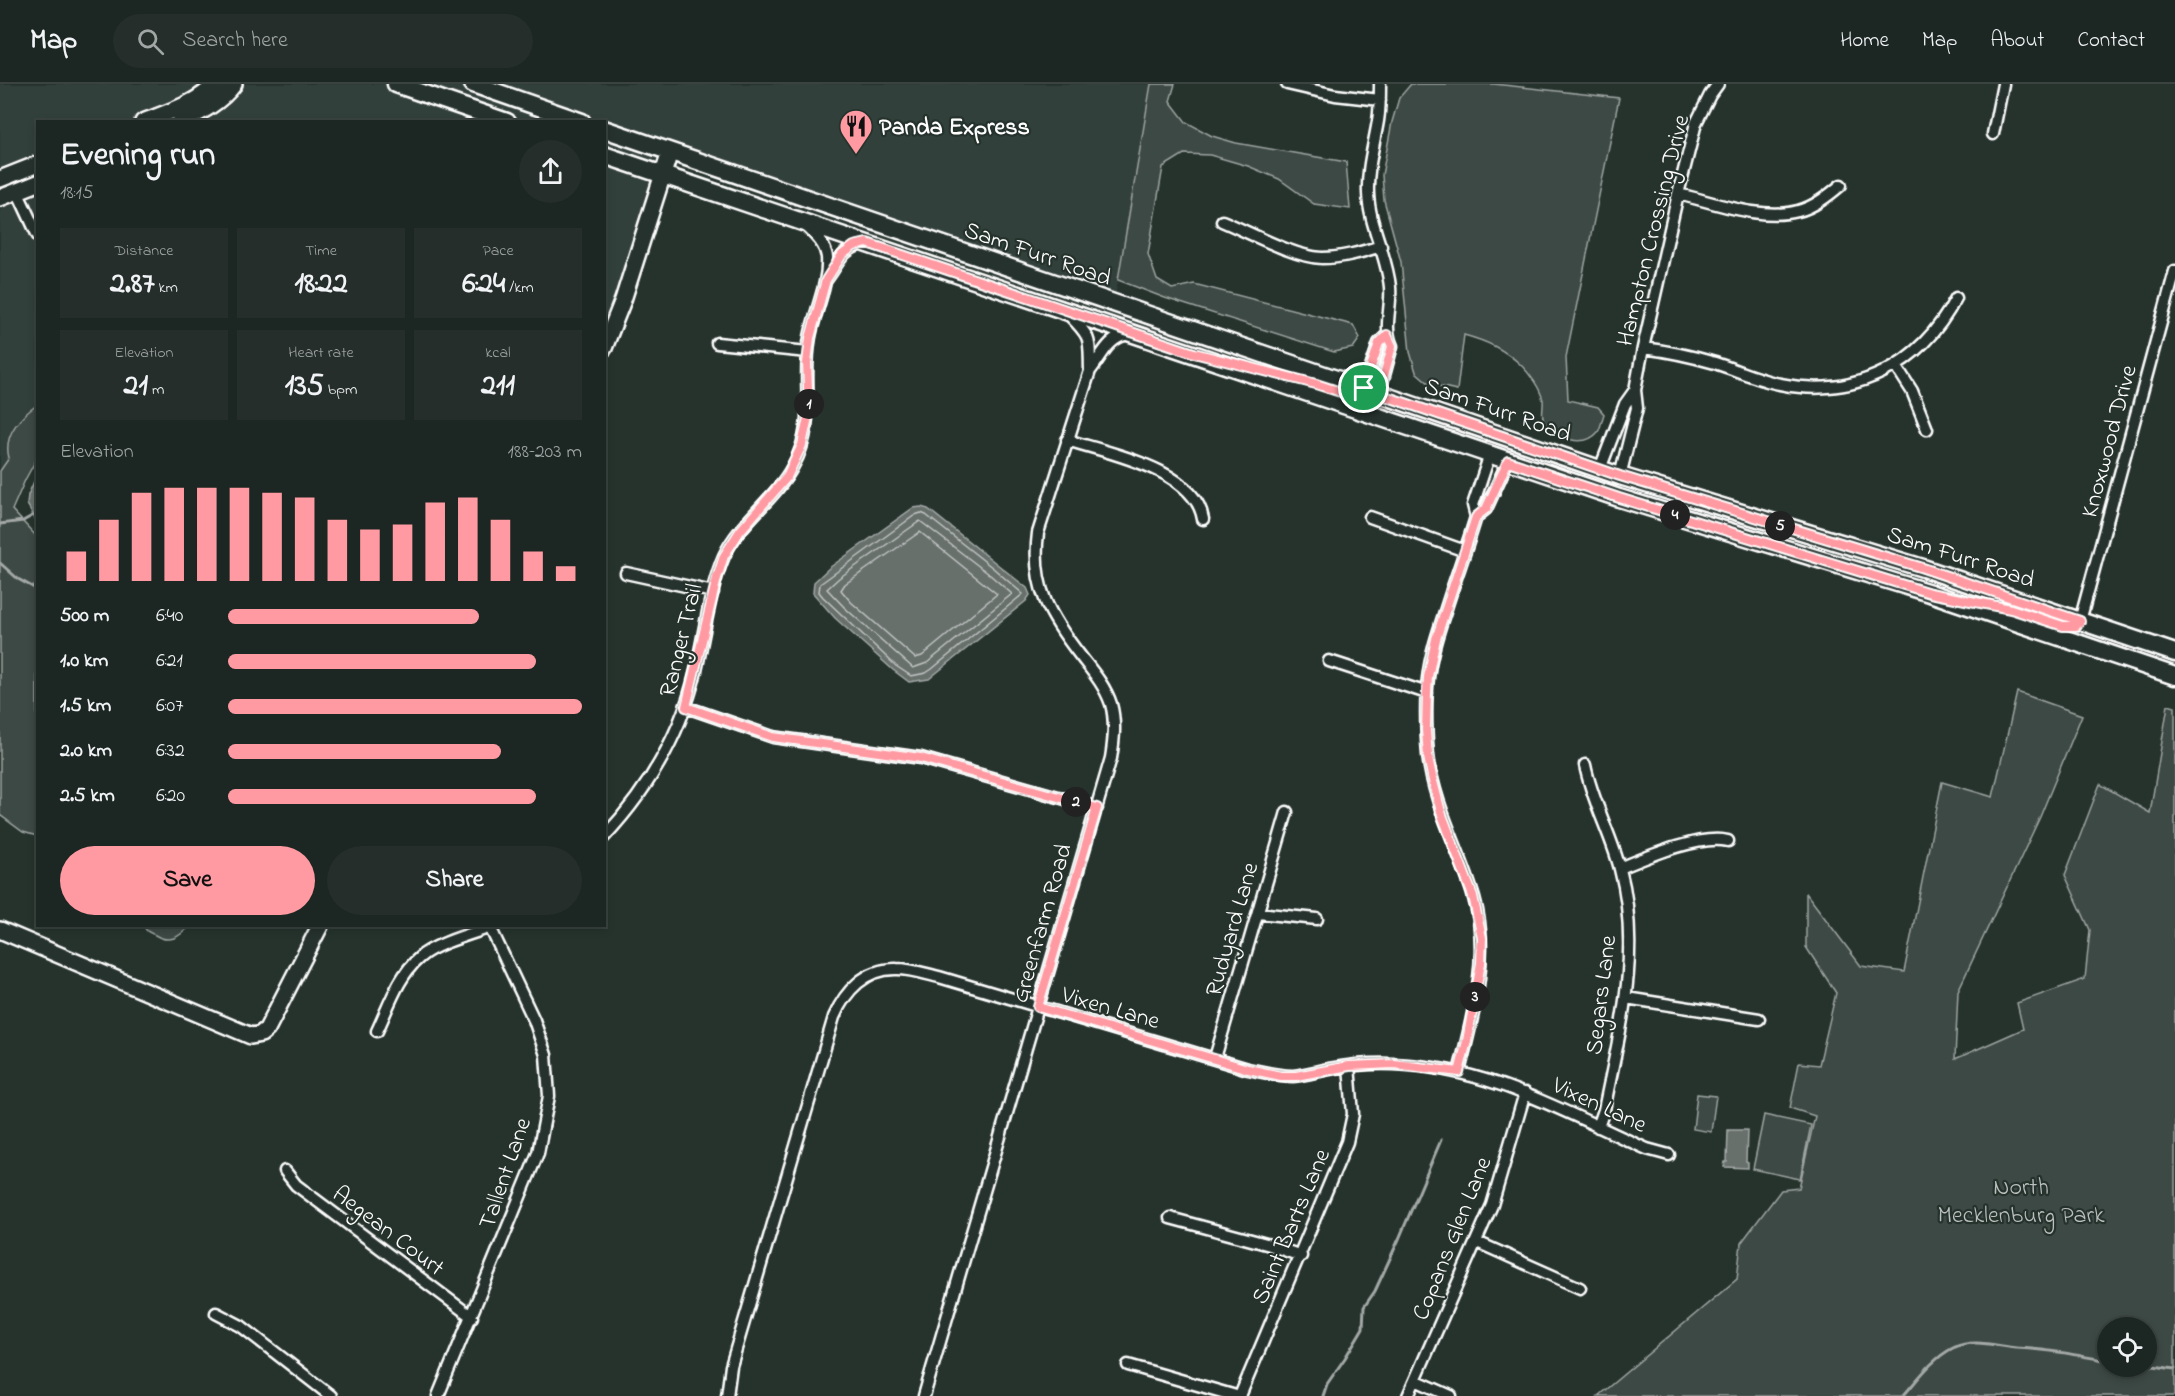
<!DOCTYPE html>
<meta charset="utf-8">
<style>
:root{--surface:#1c2622;--page:#252e2a;--text:#f1f3f6;--muted:#a0a5a5;--line:#3a4340;--accent:#ff9aa2}
body{margin:0;font-family:"Indie Flower",sans-serif;background:var(--page);color:var(--text);height:100vh;display:flex;flex-direction:column;font-size:22px;white-space:nowrap}
*{box-sizing:border-box;margin:0}
p{font-size:20px;color:var(--muted)}
.icon{flex:none;width:33px;height:33px;fill:none;stroke:currentColor;stroke-width:2;stroke-linecap:round;stroke-linejoin:round}
.map{position:relative;flex:1;overflow:hidden}
.side{position:absolute;left:36px;top:36px;width:570px;height:807px;display:flex;flex-direction:column;background:var(--surface);border-radius:0px;box-shadow:0 3px 9px #0003,0 0 0 2px var(--line)}
.side>*{flex:none}
.tools{position:absolute;left:2097px;top:1233px;display:grid;gap:12px}
.tools a{display:grid;place-items:center;width:60px;height:60px;border-radius:50%;background:var(--surface);box-shadow:0 3px 9px #0003,0 0 0 2px var(--line);font-size:30px}
.pin{position:absolute;display:grid;place-items:center;width:51px;height:51px;color:#fff;margin:-26px;border:3px solid #fff;border-radius:50%;box-shadow:0 2px 6px #0007}
.km{position:absolute;width:30px;height:30px;margin:-15px;border-radius:50%;background:#222;color:#fff;font-size:16px;line-height:30px;text-align:center}
.round{display:grid;place-items:center;flex:none;width:63px;height:63px;border-radius:32px;background:var(--page)}
.head{display:flex;align-items:center;justify-content:space-between;height:102px;padding:0 24px}
h1{font-size:33px;font-weight:800;line-height:45px}
.metrics{display:grid;grid-template-columns:repeat(3,1fr);gap:9px;height:102px;padding:6px 24px}
.metrics div{display:grid;align-content:center;border-radius:0px;background:var(--page);text-align:center}
.metrics b{font-size:30px;font-weight:800}
.metrics small{font-size:16px;font-weight:400}
.metrics p{font-size:16px}
.chart{height:168px;padding:12px 24px}
.chart p{display:flex;justify-content:space-between}
.chart svg{width:100%;height:108px;margin-top:6px;stroke:var(--accent);stroke-width:6}
.cta{display:flex;gap:12px;margin-top:auto;padding:12px 24px}
.cta a{flex:1;height:69px;border-radius:36px;background:var(--accent);color:#111;font-size:24px;font-weight:800;line-height:69px;text-align:center}
.cta a+a{background:var(--page);color:var(--text)}
ul{padding:0 24px;list-style:none;font-size:20px}
li{display:grid;grid-template-columns:96px 72px 1fr;align-items:center;height:45px}
li i{height:15px;border-radius:8px;background:var(--accent)}
header{display:flex;align-items:center;gap:36px;box-sizing:border-box;height:84px;padding:0 30px;background:var(--surface);border-bottom:2px solid var(--line)}
header strong{font-size:28px}
nav{display:flex;gap:33px;margin-inline-start:auto;font-size:21px}
.search{width:420px;height:54px;background:var(--page);display:flex;align-items:center;gap:15px;box-sizing:border-box;padding:0 21px;border-radius:33px;color:var(--muted);font-size:22px}
.map>svg:first-child{display:block}
</style>
<header>
<strong>Map</strong>
<div class="search"><svg class="icon" aria-label="search" viewBox="0 0 24 24"><circle cx="10" cy="10" r="6"/><path d="M15 15l6 6"/></svg>Search here</div>
<nav><a>Home</a><a>Map</a><a>About</a><a>Contact</a></nav>
</header>
<div class="map">
<svg width="2175" height="1312" viewBox="0 0 2175 1312">
<rect width="100%" height="100%" fill="#26332d"/>
<filter id="ink" filterUnits="userSpaceOnUse"><feTurbulence type="fractalNoise" baseFrequency=".0167" numOctaves="2"/><feDisplacementMap in="SourceGraphic" scale="12" xChannelSelector="R" yChannelSelector="G"/><feConvolveMatrix kernelMatrix="1 2 1 2 8 2 1 2 1" color-interpolation-filters="sRGB"/></filter>
<g filter="url(#ink)">
<path fill="#333f3a" d="M0 0H1151L1114 220 670 68 604 251V38H38L37 350 30 360 0 468Z"/>
<path fill="#3e4944" stroke="#9ea4a2" stroke-width="1.5" fill-rule="evenodd" d="M1151 0H1175L1170 17 1186 38 1212 52 1236 59 1346 78 1350 125 1314 120 1279 95 1248 82 1210 71 1184 70 1163 83 1148 170 1157 196 1172 205 1194 200 1353 241 1360 254 1353 264 1334 268 1165 214 1118 196Z
M1411 0H1494L1619 14 1566 273 1568 316 1598 323 1604 330C1602 335 1601 343 1598 348 1584 365 1555 354 1545 339 1540 333 1544 324 1543 316 1540 304 1530 290 1521 281 1504 265 1486 257 1464 251L1457 306 1430 300 1416 288 1410 268 1401 178 1384 116 1382 91 1392 38 1399 14Z
M37 321V374L25 396 12 426 37 453V752L23 748 0 731V387L9 374C3 351 20 333 37 321Z
M2017 608 2082 631 2040 733 1958 907 1955 975 2023 945 2017 919 2085 895 2090 846 2065 791 2100 700 2150 729 2168 621 2175 623V1312H1598L1737 1195 1741 1159 1781 1106 1799 1104 1815 1032 1790 1024 1799 979 1819 981 1836 909 1806 863V809L1861 882 1904 888 1942 698 1993 713ZM2108 1244H2146V1282H2108Z
M144 842H190C179 853 170 860 155 851 149 848 146 848 144 842Z
M1697 1010 1716 1012 1711 1048 1693 1045Z
M1764 1031 1811 1041 1800 1095 1753 1085Z"/>
<path fill="#67706c" stroke="#a4a9a7" stroke-width="1.5" d="M37 391 38 392 37 438 27 420 28 411Z
M921 423 928 425 1027 504 1030 511 1026 517 935 590 929 595 909 598 893 586 835 534 813 509 814 498 829 484 913 424Z
M1728 1046H1747L1746 1078 1748 1079V1084L1724 1083 1725 1078H1727Z"/>
<g fill="none" stroke-linecap="round" stroke-linejoin="round">
<path stroke="#c2c6c4" stroke-width="1.5" d="M921 429 926 431 993 484 1023 510 932 585 926 589 911 592 896 582 823 513 819 508 820 500 915 431Z
M920 437 989 490 1012 510 927 579 913 584 845 524 827 505 839 494Z
M920 448 997 510 922 572 915 574 851 518 841 506 845 500Z"/>
<path stroke="#a4a9a7" stroke-width="3" d="M0 440 23 437 32 432
M0 479 18 495 38 506
M2146 1281 2175 1285
M1323 1312 1327 1300 1345 1274 1363 1244 1364 1223 1375 1207 1399 1155 1441 1056
M1903 1312C1918 1295 1933 1274 1953 1264 1974 1254 1995 1262 2017 1264 2047 1265 2077 1271 2108 1277"/>
<defs>
<path id="street" d="M1287 0 1335 11 1380 16
M1993 50 2003 0
M17 107 38 152
M1678 110C1714 118 1761 137 1798 127 1814 123 1828 112 1841 101
M1222 137C1249 148 1293 173 1322 174 1342 174 1362 168 1381 162
M826 196C840 178 840 166 865 159
M717 259 808 268
M1643 264C1667 267 1691 272 1715 279 1737 286 1758 296 1780 300 1856 315 1920 282 1956 214
M1896 282 1912 307 1927 345
M1090 287C1102 272 1108 253 1129 250
M1364 305 1379 259 1387 251
M1379 310 1392 262C1383 243 1392 223 1390 203 1387 171 1369 141 1368 109 1367 84 1374 61 1378 37 1380 25 1380 12 1380 0
M1067 356C1108 369 1195 385 1203 435
M1600 385 1625 320 1635 306
M1620 392 1637 324 1635 306 1643 264 1678 110 1696 39 1710 11 1718 0
M1370 433 1465 467
M1476 433 1486 425 1508 377
M626 489 713 508
M2080 537 2175 187
M1329 577 1427 609
M686 623 773 653 921 674 1097 724
M1585 681C1592 717 1611 750 1620 785 1642 867 1620 946 1604 1026L1598 1043
M604 753C648 706 681 649 696 587 704 552 710 504 724 472 740 437 775 416 793 382 818 337 801 299 810 253 815 226 829 200 827 173 825 160 816 152 807 143
M1620 784C1647 773 1701 750 1728 757
M1258 829 1317 835
M1626 914 1759 935
M377 947C389 922 398 892 420 873 434 860 474 849 494 842
M1215 974 1287 728
M1459 988C1473 932 1491 871 1474 814 1460 765 1434 723 1428 671 1426 646 1425 619 1428 594 1431 567 1441 540 1449 515 1458 487 1468 460 1476 433L1473 421 1490 370
M285 1087 296 1101 472 1233
M1170 1134 1270 1161 1301 1172
M1477 1158 1580 1204
M216 1229 241 1242 331 1312
M1128 1281 1236 1312
M1415 1296 1451 1312
M438 1312 538 1069 549 1012 546 971 534 936 490 843
M727 1312 731 1282 834 933C845 907 866 884 897 885 911 885 926 890 939 893L1248 985C1263 988 1278 992 1293 992 1305 991 1318 987 1329 985 1350 981 1372 979 1393 980 1489 983 1563 1028 1647 1065L1669 1071
M924 1312 1111 674C1114 656 1116 638 1111 620 1105 602 1093 588 1082 574 1050 533 1031 503 1038 449L1090 287C1089 255 1093 255 1069 231
M1240 1312 1347 1058 1353 1030 1349 982
M1408 1312 1492 1121 1525 1009"/>
<path id="secondary" d="M143 38C168 28 197 20 215 0
M180 38C200 29 221 18 234 0
M0 95 38 80
M0 114 38 99
M604 264 623 216 670 68
M0 846 251 952 261 950 267 945 320 842"/>
<path id="primary" d="M396 0 507 38
M473 0 582 38
M604 45 1620 392 1923 484 2175 569
M604 71 1619 414 1930 509 2175 592"/>
</defs>
<use href="#street" stroke="#fff" stroke-width="15"/>
<use href="#secondary" stroke="#fff" stroke-width="20"/>
<use href="#primary" stroke="#fff" stroke-width="21"/>
<use href="#street" stroke="#26332d" stroke-width="10"/>
<use href="#secondary" stroke="#26332d" stroke-width="15"/>
<use href="#primary" stroke="#26332d" stroke-width="16"/>
</g>
</g>
<g fill="none" stroke-linecap="round" stroke-linejoin="round" filter="url(#ink)">
<defs>
<path id="route" d="M1364 304 1379 310 1363 315 1356 313 1316 300 1194 269 867 159 854 162 842 171 826 196 810 254 807 279 809 329 802 361 787 393 740 447 724 472 717 494 686 623 773 653 921 674 1097 724 1038 923 1248 985 1281 992H1296L1349 982 1394 980 1459 988 1467 957 1481 879 1482 854 1473 812 1441 728 1433 697 1428 673 1426 646 1427 609 1428 593 1436 555 1476 433 1486 425 1508 377 1619 414 1930 509 2011 525 2063 542H2076L2080 537 1923 484 1620 392 1379 310 1392 262 1387 251 1379 259 1364 304"/>
</defs>
<use href="#route" stroke="#fff" stroke-width="12"/>
<use href="#route" stroke="#ff9aa2" stroke-width="8"/>
</g>
<defs>
<symbol id="restaurant-pin" viewBox="-11 -11 22 30"><path d="M0 17L-7.5 6A9.5 9.5 0 1 1 7.5 6Z" fill="#ff9aa2" stroke="#26332d"/><path d="M-5-6h1v4h1v-4h1v4h1v-4h1v5L-1.5 .5V6h-2V.5L-5-1ZM5-6V6H3V1.5H1.5Q1.5-4 5-6Z" fill="#111"/></symbol>
</defs>
<g fill-rule="evenodd">
<use href="#restaurant-pin" x="837" y="23" width="38" height="52"/>
</g>
<g text-anchor="middle" stroke-width="4.5" stroke-linejoin="round" paint-order="stroke">
<g font-size="24" font-weight="bold" fill="#fff" stroke="#26332d" text-anchor="start">
<text x="879" y="50">Panda Express</text>
</g>
<g font-size="24" fill="#fff" stroke="#26332d">
<text transform="translate(1652 146) rotate(-76)" y="8">Hampton Crossing Drive</text>
<text transform="translate(1038 169) rotate(19)" y="8">Sam Furr Road</text>
<text transform="translate(1498 325) rotate(19)" y="8">Sam Furr Road</text>
<text transform="translate(2108 357) rotate(-75)" y="8">Knoxwood Drive</text>
<text transform="translate(1961 472) rotate(18)" y="8">Sam Furr Road</text>
<text transform="translate(680 556) rotate(-76)" y="8">Ranger Trail</text>
<text transform="translate(1041 839) rotate(-74)" y="8">Greenfarm Road</text>
<text transform="translate(1231 845) rotate(-74)" y="8">Rudyard Lane</text>
<text transform="translate(1600 911) rotate(-83)" y="8">Segars Lane</text>
<text transform="translate(1111 923) rotate(16)" y="8">Vixen Lane</text>
<text transform="translate(1600 1020) rotate(25)" y="8">Vixen Lane</text>
<text transform="translate(504 1089) rotate(-71)" y="8">Tallent Lane</text>
<text transform="translate(1290 1142) rotate(-67)" y="8">Saint Barts Lane</text>
<text transform="translate(389 1146) rotate(37)" y="8">Aegean Court</text>
<text transform="translate(1451 1154) rotate(-68)" y="8">Copans Glen Lane</text>
</g>
<g font-size="24" fill="#bbbfbe" stroke="#26332d">
<text x="2021" y="1110">North<tspan x="2021" dy="28">Mecklenburg Park</tspan></text>
</g>
</g>
</svg>
<div class="tools">
<a><svg class="icon" aria-label="locate" viewBox="0 0 24 24"><circle cx="12" cy="12" r="6"/><path d="M12 2v4M12 18v4M2 12h4M18 12h4"/></svg></a>
</div>
<div class="pin" style="left:1364px;top:304px;background:#1e9e55"><svg class="icon" aria-label="arrive" viewBox="0 0 24 24"><path d="M6 21V4h12l-3 4 3 4H6"/></svg></div>
<b class="km" style="left:809px;top:320px">1</b>
<b class="km" style="left:1076px;top:718px">2</b>
<b class="km" style="left:1475px;top:913px">3</b>
<b class="km" style="left:1675px;top:431px">4</b>
<b class="km" style="left:1780px;top:442px">5</b>
<section class="side">
<div class="head"><div><h1>Evening run</h1><p>18:15</p></div><a class="round"><svg class="icon" aria-label="share" viewBox="0 0 24 24"><path d="M12 15V3M7 8l5-5 5 5M5 13v7h14v-7"/></svg></a></div>
<div class="metrics">
<div><p>Distance</p><b>2.87<small> km</small></b></div>
<div><p>Time</p><b>18:22</b></div>
<div><p>Pace</p><b>6:24<small> /km</small></b></div>
</div>
<div class="metrics">
<div><p>Elevation</p><b>21<small> m</small></b></div>
<div><p>Heart rate</p><b>135<small> bpm</small></b></div>
<div><p>kcal</p><b>211</b></div>
</div>
<div class="chart"><p><span>Elevation</span>188–203 m</p>
<svg viewBox="0 0 160 44" preserveAspectRatio="none"><path d="M5 44V32M15 44V19M25 44V8M35 44V6M45 44V6M55 44V6M65 44V8M75 44V10M85 44V19M95 44V23M105 44V21M115 44V12M125 44V10M135 44V19M145 44V32M155 44V38"/></svg>
</div>
<ul>
<li><b>500 m</b>6:40<i style="width:71%"></i></li>
<li><b>1.0 km</b>6:21<i style="width:87%"></i></li>
<li><b>1.5 km</b>6:07<i style="width:100%"></i></li>
<li><b>2.0 km</b>6:32<i style="width:77%"></i></li>
<li><b>2.5 km</b>6:20<i style="width:87%"></i></li>
</ul>
<div class="cta"><a>Save</a><a>Share</a></div>
</section>
</div>
